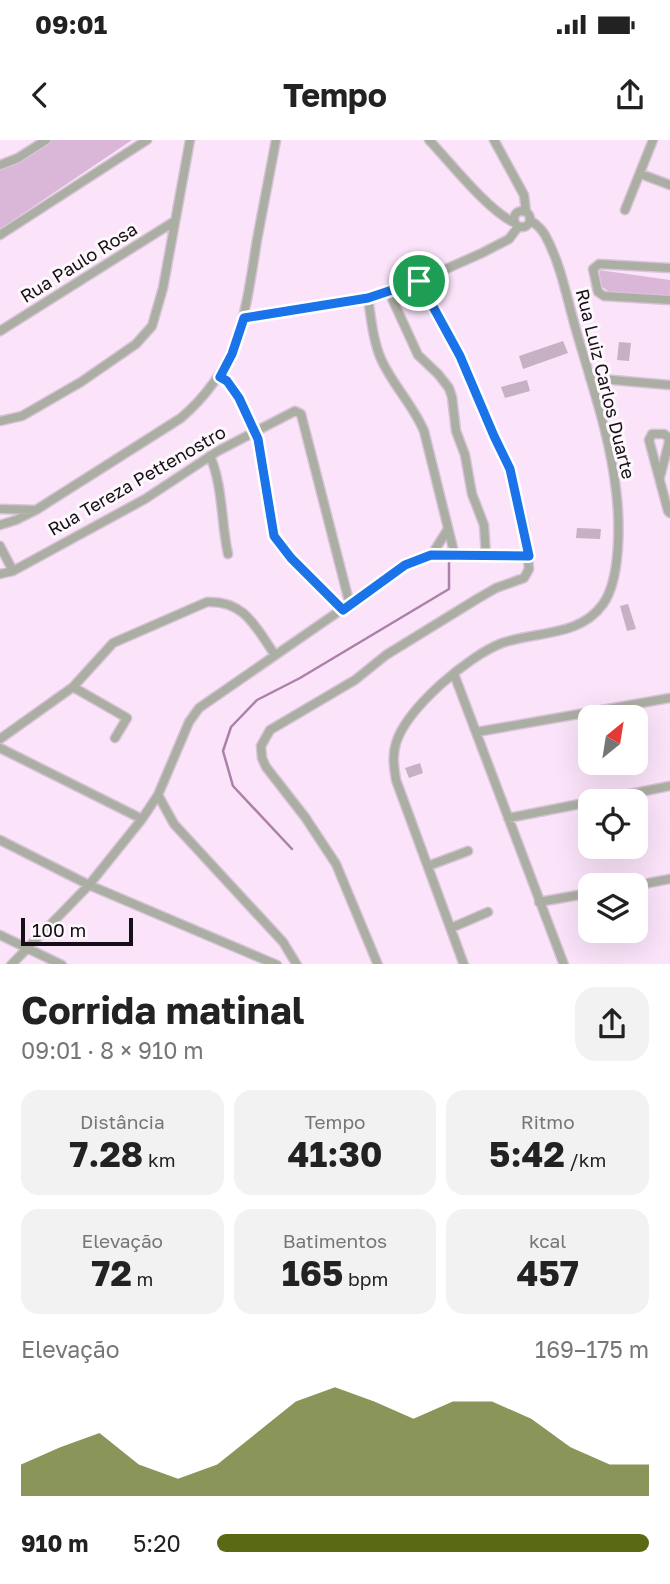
<!DOCTYPE html>
<html lang="pt">
<meta charset="utf-8">
<style>
:root{--surface:#fff;--page:#f2f2f2;--text:#222;--muted:#767676;--accent:#5a6a14}
body{margin:0;font-family:"Golos Text",sans-serif;background:var(--page);color:var(--text);height:100vh;display:flex;flex-direction:column;font-size:26px;white-space:nowrap}
*{box-sizing:border-box;margin:0}
p{font-size:23px;color:var(--muted)}
.icon{flex:none;width:38px;height:38px;fill:none;stroke:currentColor;stroke-width:2;stroke-linecap:round;stroke-linejoin:round}
.map{position:relative;height:824px;overflow:hidden}
.side{display:flex;flex-direction:column;background:var(--surface);flex:1}
.side>*{flex:none}
.needle{width:46px;rotate:30deg}
.fabs{position:absolute;left:578px;top:565px;display:grid;gap:14px}
.fabs a{display:grid;place-items:center;width:70px;height:70px;border-radius:14px;background:var(--surface);box-shadow:0 7px 28px #0002;font-size:35px}
.scale{position:absolute;left:21px;bottom:18px;width:112px;box-sizing:border-box;padding-left:7px;border:4px solid #170f17;border-top:0;font-size:19px;line-height:24px;white-space:nowrap;color:#170f17;-webkit-text-stroke:5px #fdf8fc;paint-order:stroke}
.pin{position:absolute;display:grid;place-items:center;width:60px;height:60px;color:#fff;margin:-30px;border:4px solid #fff;border-radius:50%;box-shadow:0 2px 7px #0007}
.round{display:grid;place-items:center;flex:none;width:74px;height:74px;border-radius:21px;background:var(--page)}
.head{display:flex;align-items:center;justify-content:space-between;height:119px;padding:0 21px}
h1{font-size:38px;font-weight:700;line-height:52px}
.figures{display:grid;grid-template-columns:repeat(3,1fr);gap:10px;height:119px;padding:7px 21px}
.figures div{display:grid;align-content:center;border-radius:18px;background:var(--page);text-align:center}
.figures b{font-size:35px;font-weight:700}
.figures small{font-size:19px;font-weight:400}
.figures p{font-size:19px}
.chart{height:196px;padding:14px 21px}
.chart p{display:flex;justify-content:space-between}
.chart svg{width:100%;height:126px;margin-top:7px;fill:var(--accent);opacity:.7}
ul{padding:0 21px;list-style:none;font-size:23px}
li{display:grid;grid-template-columns:112px 84px 1fr;align-items:center;height:52px}
li i{height:18px;border-radius:9px;background:var(--accent)}
.status{display:flex;justify-content:space-between;align-items:center;height:49px;padding:0 35px;background:var(--surface);direction:ltr}
.status svg{height:19px;fill:currentColor}
header{display:flex;justify-content:space-between;align-items:center;height:91px;padding:0 21px;background:var(--surface);font-size:32px;font-weight:700}
.map>svg:first-child{display:block}
</style>
<div class="status"><b>09:01</b><svg viewBox="0 0 49 12"><path d="M0 12V9h3v3zM5 12V6h3v6zM10 12V3h3v9zM15 12V0h3v12zM26 1h20v11H26zM47 4h2v5h-2z"/></svg></div>
<header><svg class="icon" aria-label="back" viewBox="0 0 24 24"><path d="M15 5l-7 7 7 7"/></svg>Tempo<svg class="icon" aria-label="share" viewBox="0 0 24 24"><path d="M12 15V3M7 8l5-5 5 5M5 13v7h14v-7"/></svg></header>
<div class="map">
<svg width="670" height="825" viewBox="0 0 670 825">
<rect width="100%" height="100%" fill="#fbe4fa"/>
<path fill="#dab6d9" d="M49 0H132L0 89V29L19 22Z
M599 130 670 140V158L611 153 602 147Z"/>
<g fill="none" stroke-linecap="round" stroke-linejoin="round">
<path stroke="#ab80aa" stroke-width="2.5" d="M292 709 233 646 223 611 231 587 257 560 300 538 449 449V405"/>
</g>
<path fill="#c5b0c4" d="M563 201 568 213 523 229 519 216Z
M619 202 631 203 629 221 617 220Z
M527 240 530 251 505 258 501 247Z
M577 388 601 389 600 399 576 398Z
M628 464 636 489 627 491 620 466Z
M420 623 423 633 409 638 405 628Z"/>
<g fill="none" stroke-linecap="round" stroke-linejoin="round">
<defs>
<path id="minor" d="M429 0C451 23 487 70 515 83
M494 0 524 55 526 72
M0 25 18 18 46 0
M641 34 670 45
M625 70 653 0
M514 79a8 8 0 1 1 16 0a8 8 0 1 1-16 0Z
M0 95 147 0
M670 128 599 124 593 129 598 152 604 156 670 160
M389 152 418 215 438 234 449 248 452 257 456 291 465 315 472 354 484 385 486 416
M368 158C371 178 373 200 381 219 392 244 413 265 424 291L455 416
M244 178 368 158 419 141 482 113 509 99 518 87
M0 191 175 81
M220 237 227 241 239 258 258 299 274 396 291 418 343 470
M590 238 670 245
M0 281 22 276 81 242 136 204 152 186 163 148 190 0
M210 316C223 346 221 382 228 414
M660 337 669 302 668 297 664 294H652L649 300 668 371 670 373
M0 369 36 370 181 278C241 226 245 174 257 100 263 67 270 33 276 0
M0 385 16 380 36 370
M0 406 13 431
M431 416 448 389
M0 434 13 431 145 359 218 311 295 271 301 274 350 465
M454 534 564 825
M73 547 127 578 115 598
M477 592 670 558
M0 599 73 547 113 503 207 462C245 460 256 488 275 515
M0 608 142 679
M158 655 174 684 283 802 297 825
M591 662 670 646
M508 678 590 662
M0 700 89 745 277 825
M428 726 468 711
M633 746 670 739
M539 762 590 753
M451 788 488 772
M0 795 62 825
M11 825 89 745 142 679 158 655 189 582 199 568 406 425 431 416H529
M378 825 336 724 305 677 266 627 262 618 261 606 270 590 355 540 386 515 477 459 496 448 524 438 529 429 525 388 510 329 493 296 460 216 419 141
M464 825 396 640C394 627 392 616 396 603 407 568 468 516 502 503 536 491 580 497 603 464 621 439 620 381 616 350 610 296 591 242 576 190 567 159 561 124 545 95 541 88 536 84 530 80"/>
</defs>
<use href="#minor" stroke="#d7c2d6" stroke-width="11"/>
<use href="#minor" stroke="#abaea2" stroke-width="8"/>
</g>
<g fill="none" stroke-linecap="round" stroke-linejoin="round">
<defs>
<path id="route" d="M419 141 460 216 494 296 510 329 529 416 431 415 405 425 343 470 291 418 274 396 258 299 239 258 227 241 220 237 232 214 244 178 368 158Z"/>
</defs>
<use href="#route" stroke="#fff" stroke-width="14"/>
<use href="#route" stroke="#1a73e8" stroke-width="9"/>
</g>
<g text-anchor="middle" stroke-width="6" stroke-linejoin="round" paint-order="stroke">
<g font-size="18" fill="#170f17" stroke="#fdf8fc">
<text transform="translate(79 123) rotate(-32)" y="6">Rua Paulo Rosa</text>
<text transform="translate(605 244) rotate(76)" y="6">Rua Luiz Carlos Duarte</text>
<text transform="translate(137 341) rotate(-30)" y="6">Rua Tereza Pettenostro</text>
</g>
</g>
</svg>
<div class="fabs">
<a><svg class="needle" viewBox="-14 -14 28 28"><path d="M0-13l5 13h-10z" fill="#e53935"/><path d="M0 13l5-13h-10z" fill="#767676"/></svg></a>
<a><svg class="icon" aria-label="locate" viewBox="0 0 24 24"><circle cx="12" cy="12" r="6"/><path d="M12 2v4M12 18v4M2 12h4M18 12h4"/></svg></a>
<a><svg class="icon" aria-label="layers" viewBox="0 0 24 24"><path d="M12 4l9 5-9 5-9-5zM3 14l9 5 9-5"/></svg></a>
</div>
<div class="scale">100 m</div>
<div class="pin" style="left:419px;top:141px;background:#1e9e55"><svg class="icon" aria-label="arrive" viewBox="0 0 24 24"><path d="M6 21V4h12l-3 4 3 4H6"/></svg></div>
</div>
<section class="side">
<div class="head"><div><h1>Corrida matinal</h1><p>09:01 · 8 × 910 m</p></div><a class="round"><svg class="icon" aria-label="share" viewBox="0 0 24 24"><path d="M12 15V3M7 8l5-5 5 5M5 13v7h14v-7"/></svg></a></div>
<div class="figures">
<div><p>Distância</p><b>7.28<small> km</small></b></div>
<div><p>Tempo</p><b>41:30</b></div>
<div><p>Ritmo</p><b>5:42<small> /km</small></b></div>
</div>
<div class="figures">
<div><p>Elevação</p><b>72<small> m</small></b></div>
<div><p>Batimentos</p><b>165<small> bpm</small></b></div>
<div><p>kcal</p><b>457</b></div>
</div>
<div class="chart"><p><span>Elevação</span>169–175 m</p>
<svg viewBox="0 0 160 44" preserveAspectRatio="none"><path d="M0 44V33L10 27L20 22L30 33L40 38L50 33L60 22L70 11L80 6L90 11L100 17L110 11L120 11L130 17L140 27L150 33L160 33V44z"/></svg>
</div>
<ul>
<li><b>910 m</b>5:20<i style="width:100%"></i></li>
</ul>
</section>
